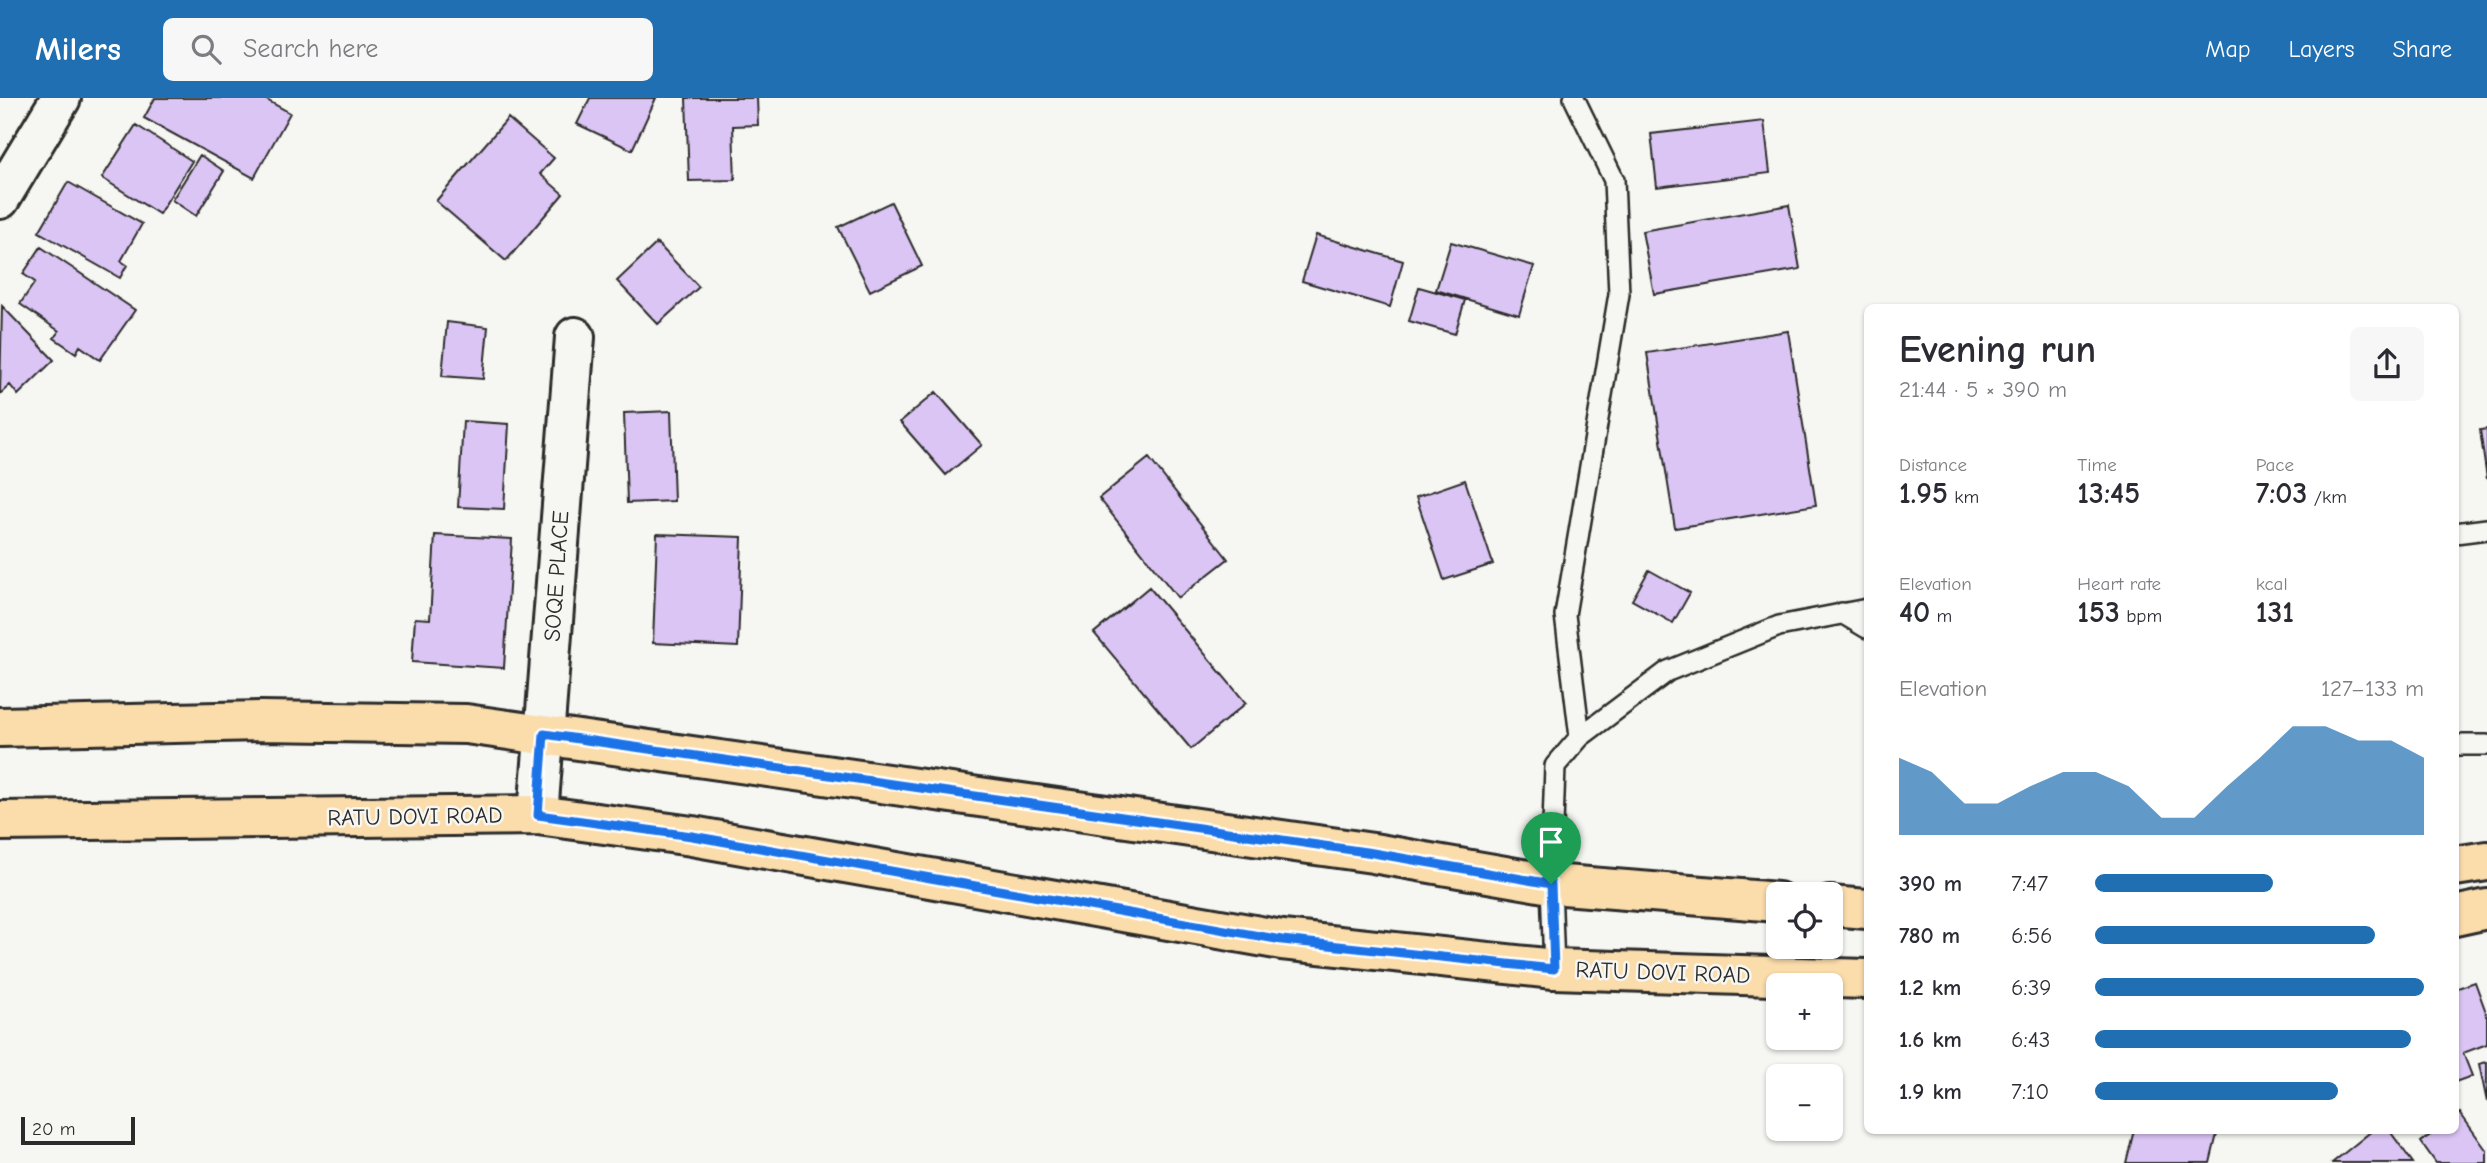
<!DOCTYPE html>
<meta charset="utf-8">
<style>
:root{--surface:#fff;--page:#f7f7f7;--text:#2b2b33;--muted:#7c7c81;--accent:#1f6fb2}
body{margin:0;font-family:"Comic Neue",sans-serif;background:var(--page);color:var(--text);height:100vh;display:flex;flex-direction:column;font-size:26px;white-space:nowrap}
*{box-sizing:border-box;margin:0}
p{font-size:23px;color:var(--muted)}
.icon{flex:none;width:38px;height:38px;fill:none;stroke:currentColor;stroke-width:2;stroke-linecap:round;stroke-linejoin:round}
.map{position:relative;flex:1;overflow:hidden}
.sheet{position:absolute;left:1864px;top:206px;width:595px;height:830px;display:flex;flex-direction:column;background:var(--surface);border-radius:10px;box-shadow:0 2px 5px #0004}
.sheet>*{flex:none}
.buttons{position:absolute;left:1766px;top:784px;display:grid;gap:14px}
.buttons a{display:grid;place-items:center;width:77px;height:77px;border-radius:10px;background:var(--surface);box-shadow:0 2px 5px #0004;font-size:35px}
.scale{position:absolute;left:21px;bottom:18px;width:114px;box-sizing:border-box;padding-left:7px;border:4px solid #2b2b2b;border-top:0;font-size:19px;line-height:24px;white-space:nowrap;color:#2b2b2b;-webkit-text-stroke:5px #f6f6f2;paint-order:stroke}
.pin{position:absolute;display:grid;place-items:center;width:60px;height:60px;color:#fff;margin:-72px -30px;border-radius:50% 50% 50% 0;rotate:-45deg;box-shadow:0 0 7px #0007}
.pin .icon{rotate:45deg}
.round{display:grid;place-items:center;flex:none;width:74px;height:74px;border-radius:10px;background:var(--page)}
.summary{display:flex;align-items:center;justify-content:space-between;height:119px;padding:0 35px}
h1{font-size:38px;font-weight:700;line-height:52px}
.metrics{display:grid;grid-template-columns:repeat(3,1fr);gap:10px;height:119px;padding:7px 35px}
.metrics div{display:grid;align-content:center}
.metrics b{font-size:30px;font-weight:700}
.metrics small{font-size:19px;font-weight:400}
.metrics p{font-size:19px}
.chart{height:196px;padding:14px 35px}
.chart p{display:flex;justify-content:space-between}
.chart svg{width:100%;height:126px;margin-top:7px;fill:var(--accent);opacity:.7}
ul{padding:0 35px;list-style:none;font-size:23px}
li{display:grid;grid-template-columns:112px 84px 1fr;align-items:center;height:52px}
li i{height:18px;border-radius:9px;background:var(--accent)}
header{display:flex;align-items:center;gap:42px;box-sizing:border-box;height:98px;padding:0 35px;background:var(--accent);color:#fff}
header strong{font-size:33px}
nav{display:flex;gap:38px;margin-inline-start:auto;font-size:24px}
.search{width:490px;height:63px;background:var(--page);display:flex;align-items:center;gap:18px;box-sizing:border-box;padding:0 24px;border-radius:10px;color:var(--muted);font-size:26px}
.map>svg:first-child{display:block}
</style>
<header>
<strong>Milers</strong>
<div class="search"><svg class="icon" aria-label="search" viewBox="0 0 24 24"><circle cx="10" cy="10" r="6"/><path d="M15 15l6 6"/></svg>Search here</div>
<nav><a>Map</a><a>Layers</a><a>Share</a></nav>
</header>
<div class="map">
<svg width="2487" height="1065" viewBox="0 0 2487 1065">
<rect width="100%" height="100%" fill="#f6f6f2"/>
<filter id="ink" filterUnits="userSpaceOnUse"><feTurbulence type="fractalNoise" baseFrequency=".0143" numOctaves="2"/><feDisplacementMap in="SourceGraphic" scale="14" xChannelSelector="R" yChannelSelector="G"/><feConvolveMatrix kernelMatrix="1 2 1 2 8 2 1 2 1" color-interpolation-filters="sRGB"/></filter>
<g filter="url(#ink)">
<path fill="#dbc5f5" stroke="#2b2b2b" stroke-width="2" d="M155 0H263L290 15 254 80 144 20Z
M590 0H656L632 52 577 26Z
M686 0H757L758 27 733 28 735 82 689 83Z
M508 20 554 60 540 76 563 96 506 163 436 103Z
M1764 23 1770 75 1657 89 1651 36Z
M136 27 192 63 159 116 102 80Z
M200 57 224 73 196 118 172 102Z
M68 84 142 126 121 163 127 167 120 180 39 134Z
M891 104 922 168 870 193 838 129Z
M1789 107 1800 171 1654 196 1642 133Z
M1316 137 1403 163 1390 209 1302 183Z
M1451 144 1534 168 1519 217 1436 192Z
M657 145 699 189 658 226 617 183Z
M41 149 135 212 100 262 80 248 76 255 54 240 59 233 20 206 35 184 23 176Z
M1419 189 1465 202 1455 236 1409 223Z
M2 208 54 262 18 297 10 287 0 296Z
M447 224 488 229 483 281 442 278Z
M1788 233 1816 407 1675 430 1647 255Z
M936 294 982 347 946 377 900 324Z
M671 313 674 403 627 405 624 315Z
M463 323 509 326 504 411 458 409Z
M2487 331V381L2480 332Z
M1149 360 1228 461 1178 500 1099 400Z
M1465 382 1493 466 1444 482 1416 399Z
M657 436 742 439 738 549 653 545Z
M435 437 512 441 504 570 412 564 415 520 430 521Z
M1649 472 1690 495 1673 525 1632 502Z
M1149 489 1246 605 1191 651 1094 535Z
M2475 884 2487 917V946L2463 955 2472 978 2455 984V891Z
M2487 964V1004L2479 966Z
M2460 1015 2487 1053V1065H2436L2421 1044 2437 1032H2455V1019Z
M2134 1032H2218L2210 1065H2126Z
M2373 1032H2389L2413 1065H2332Z"/>
<g fill="none" stroke-linecap="round" stroke-linejoin="round">
<defs>
<path id="lane" d="M1574 0 1614 82 1619 196 1565 517 1580 639
M2455 435 2487 431
M1842 515 1867 530
M2455 647H2487
M1554 871 1551 786 1555 668 1580 639 1668 573 1779 528 1867 511"/>
<path id="street" d="M0 101 61 0
M538 717 575 239"/>
<path id="primary" d="M0 629 261 623 466 626 1373 755 1551 786 1778 804
M0 723 538 717 692 738 1282 842 1554 871 1867 881
M2455 768 2487 763
M1830 808 1867 811
M2455 818 2487 811"/>
</defs>
<use href="#lane" stroke="#2b2b2b" stroke-width="24"/>
<use href="#street" stroke="#2b2b2b" stroke-width="44"/>
<use href="#primary" stroke="#2b2b2b" stroke-width="44"/>
<use href="#lane" stroke="#f6f6f2" stroke-width="19"/>
<use href="#street" stroke="#f6f6f2" stroke-width="38"/>
<use href="#primary" stroke="#fbdcab" stroke-width="38"/>
</g>
</g>
<g fill="none" stroke-linecap="round" stroke-linejoin="round" filter="url(#ink)">
<defs>
<path id="route" d="M544 636 1373 755 1551 786 1554 871 1282 842 692 738 538 717Z"/>
</defs>
<use href="#route" stroke="#fff" stroke-width="14"/>
<use href="#route" stroke="#1a73e8" stroke-width="9"/>
</g>
<g text-anchor="middle" stroke-width="5" stroke-linejoin="round" paint-order="stroke">
<g font-size="23" fill="#2b2b2b" stroke="#f6f6f2">
<text transform="translate(556 478) rotate(-86)" y="8">SOQE PLACE</text>
<text transform="translate(415 718) rotate(-1)" y="8">RATU DOVI ROAD</text>
<text transform="translate(1663 874) rotate(2)" y="8">RATU DOVI ROAD</text>
</g>
</g>
</svg>
<div class="buttons">
<a><svg class="icon" aria-label="locate" viewBox="0 0 24 24"><circle cx="12" cy="12" r="6"/><path d="M12 2v4M12 18v4M2 12h4M18 12h4"/></svg></a>
<a>+</a>
<a>−</a>
</div>
<div class="scale">20 m</div>
<div class="pin" style="left:1551px;top:786px;background:#1e9e55"><svg class="icon" aria-label="arrive" viewBox="0 0 24 24"><path d="M6 21V4h12l-3 4 3 4H6"/></svg></div>
<section class="sheet">
<div class="summary"><div><h1>Evening run</h1><p>21:44 · 5 × 390 m</p></div><a class="round"><svg class="icon" aria-label="share" viewBox="0 0 24 24"><path d="M12 15V3M7 8l5-5 5 5M5 13v7h14v-7"/></svg></a></div>
<div class="metrics">
<div><p>Distance</p><b>1.95<small> km</small></b></div>
<div><p>Time</p><b>13:45</b></div>
<div><p>Pace</p><b>7:03<small> /km</small></b></div>
</div>
<div class="metrics">
<div><p>Elevation</p><b>40<small> m</small></b></div>
<div><p>Heart rate</p><b>153<small> bpm</small></b></div>
<div><p>kcal</p><b>131</b></div>
</div>
<div class="chart"><p><span>Elevation</span>127–133 m</p>
<svg viewBox="0 0 160 44" preserveAspectRatio="none"><path d="M0 44V17L10 22L20 33L30 33L40 27L50 22L60 22L70 27L80 38L90 38L100 27L110 17L120 6L130 6L140 11L150 11L160 17V44z"/></svg>
</div>
<ul>
<li><b>390 m</b>7:47<i style="width:54%"></i></li>
<li><b>780 m</b>6:56<i style="width:85%"></i></li>
<li><b>1.2 km</b>6:39<i style="width:100%"></i></li>
<li><b>1.6 km</b>6:43<i style="width:96%"></i></li>
<li><b>1.9 km</b>7:10<i style="width:74%"></i></li>
</ul>
</section>
</div>
